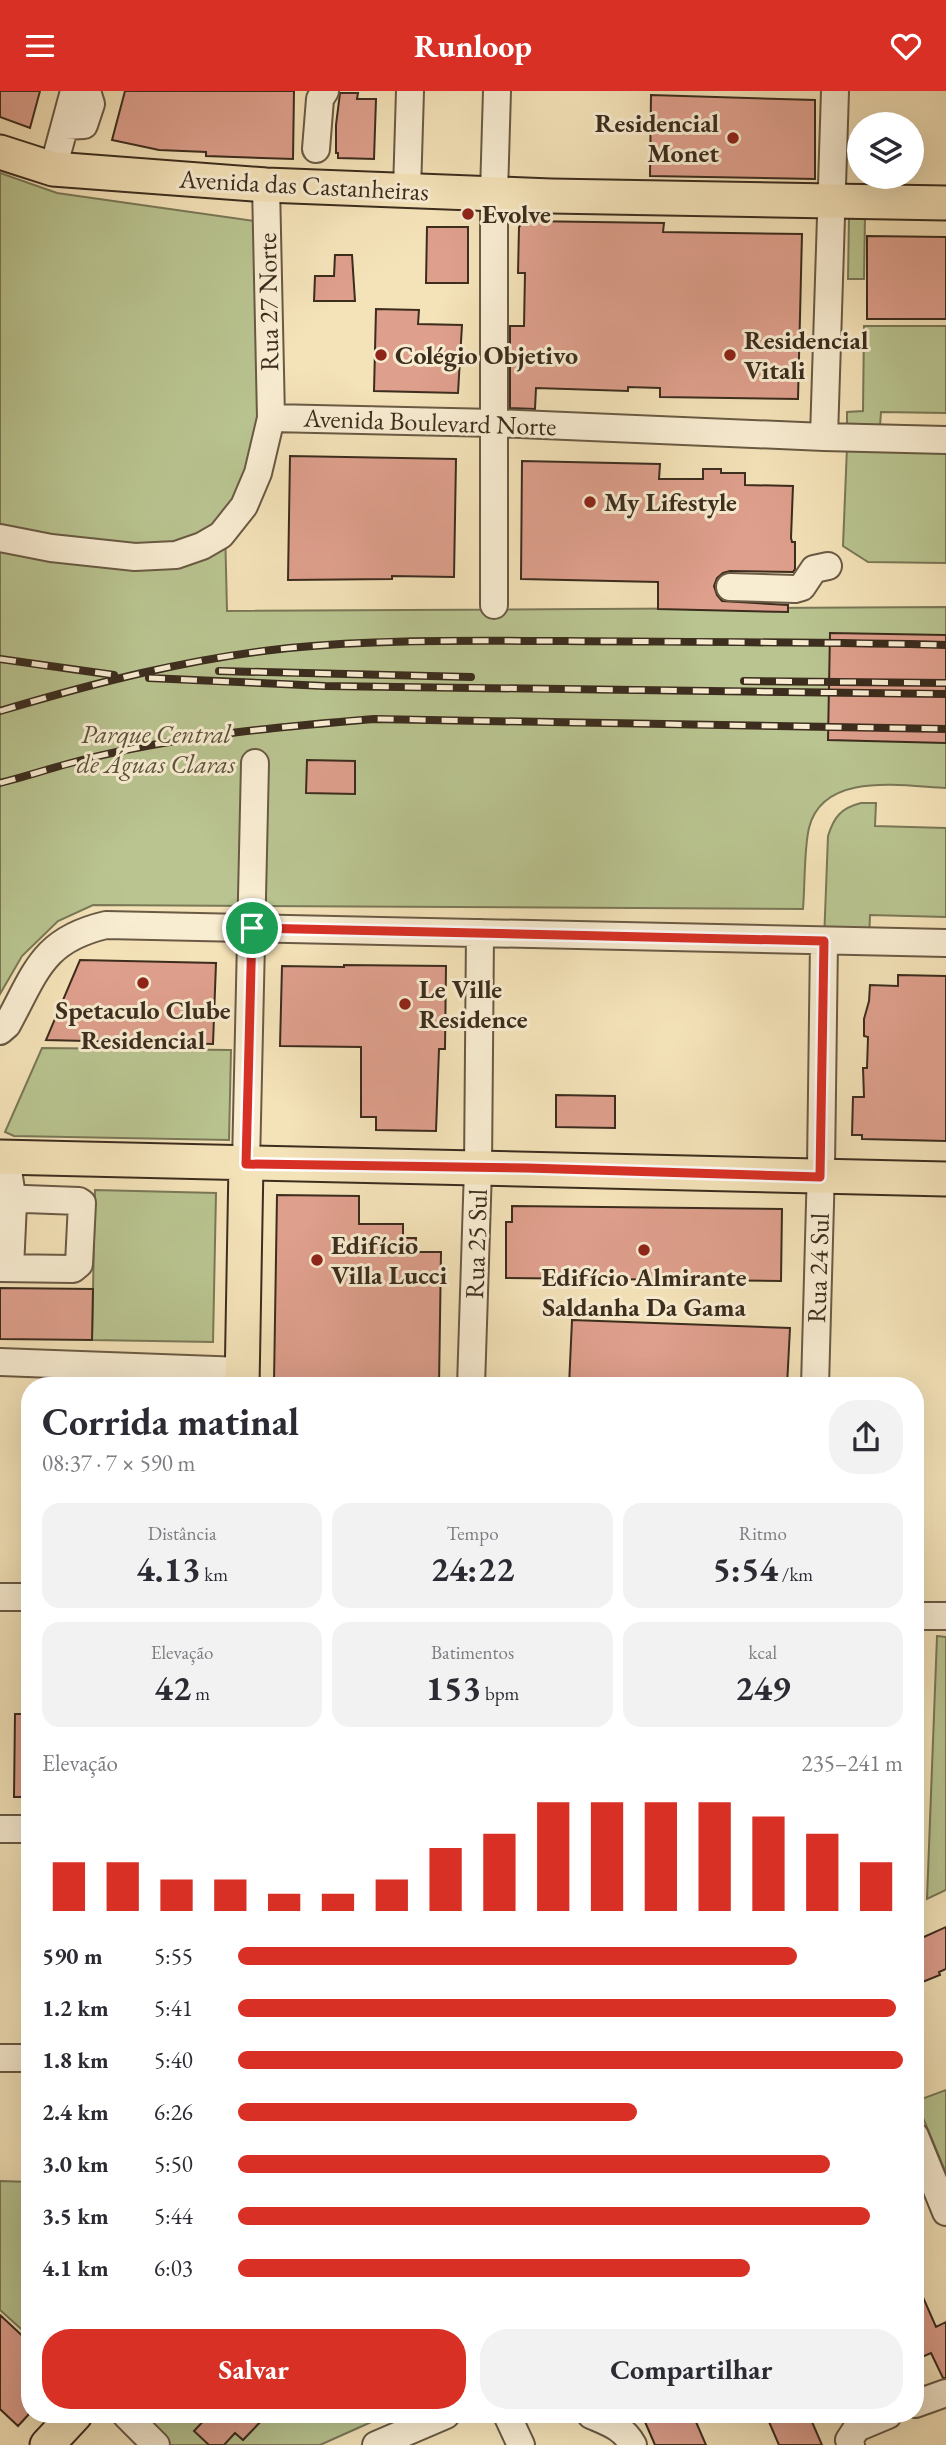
<!DOCTYPE html>
<html lang="pt">
<meta charset="utf-8">
<style>
:root{--surface:#fff;--page:#f2f2f3;--text:#2b2b33;--muted:#7c7c81;--accent:#d93025}
body{margin:0;font-family:"EB Garamond",serif;background:var(--page);color:var(--text);height:100vh;display:flex;flex-direction:column;font-size:26px;white-space:nowrap}
*{box-sizing:border-box;margin:0}
p{font-size:23px;color:var(--muted)}
.icon{flex:none;width:38px;height:38px;fill:none;stroke:currentColor;stroke-width:2;stroke-linecap:round;stroke-linejoin:round}
.map{position:relative;flex:1;overflow:hidden}
.panel{position:absolute;left:21px;top:1286px;width:903px;height:1046px;display:flex;flex-direction:column;background:var(--surface);border-radius:28px;box-shadow:0 7px 28px #0002}
.panel>*{flex:none}
.buttons{position:absolute;left:847px;top:21px;display:grid;gap:14px}
.buttons a{display:grid;place-items:center;width:77px;height:77px;border-radius:50%;background:var(--surface);box-shadow:0 7px 28px #0002;font-size:35px}
.pin{position:absolute;display:grid;place-items:center;width:60px;height:60px;color:#fff;margin:-30px;border:4px solid #fff;border-radius:50%;box-shadow:0 2px 7px #0007}
.round{display:grid;place-items:center;flex:none;width:74px;height:74px;border-radius:28px;background:var(--page)}
.headline{display:flex;align-items:center;justify-content:space-between;height:119px;padding:0 21px}
h1{font-size:38px;font-weight:700;line-height:52px}
.stats{display:grid;grid-template-columns:repeat(3,1fr);gap:10px;height:119px;padding:7px 21px}
.stats div{display:grid;align-content:center;border-radius:18px;background:var(--page);text-align:center}
.stats b{font-size:35px;font-weight:700}
.stats small{font-size:19px;font-weight:400}
.stats p{font-size:19px}
.chart{height:196px;padding:14px 21px}
.chart p{display:flex;justify-content:space-between}
.chart svg{width:100%;height:126px;margin-top:7px;stroke:var(--accent);stroke-width:6}
.action{display:flex;gap:14px;margin-top:auto;padding:14px 21px}
.action a{flex:1;height:80px;border-radius:28px;background:var(--accent);color:#fff;font-size:28px;font-weight:700;line-height:80px;text-align:center}
.action a+a{background:var(--page);color:var(--text)}
ul{padding:0 21px;list-style:none;font-size:23px}
li{display:grid;grid-template-columns:112px 84px 1fr;align-items:center;height:52px}
li i{height:18px;border-radius:9px;background:var(--accent)}
header{display:flex;justify-content:space-between;align-items:center;height:91px;padding:0 21px;background:var(--accent);color:#fff;font-size:32px;font-weight:700}
.map>svg:first-child{display:block}
</style>
<header><svg class="icon" aria-label="menu" viewBox="0 0 24 24"><path d="M4 6h16M4 12h16M4 18h16"/></svg>Runloop<svg class="icon" aria-label="heart" viewBox="0 0 24 24"><path d="M12 20l-8-8c-3-5 5-10 8-4 3-6 11-1 8 4z"/></svg></header>
<div class="map">
<svg width="946" height="2354" viewBox="0 0 946 2354">
<rect width="100%" height="100%" fill="#f4e2b8"/>
<filter id="stains"><feTurbulence type="fractalNoise" baseFrequency=".00286" numOctaves="4"/><feColorMatrix values="0 0 0 0 .2 0 0 0 0 .09 0 0 0 0 .02 0 0 0 .5 -.17"/></filter>
<radialGradient id="worn" r=".72"><stop offset=".6" stop-color="#630" stop-opacity="0"/><stop offset="1" stop-color="#630" stop-opacity=".3"/></radialGradient>
<path fill="#b9c490" stroke="#7a7857" stroke-width="2" d="M0 82 57 102 262 131 260 354 225 436 227 520 946 516V697C902 695 823 680 809 737 804 757 805 795 803 818L93 814 58 830 22 865 0 903Z
M849 125H865L864 188H848Z
M864 235H946V322L881 321 880 335H847V321L863 320Z
M847 356 946 359V472L868 471 843 455Z
M861 712H876L875 735 946 737V826L870 824 869 850H824L828 745C834 726 841 717 861 712Z
M42 957 231 959 229 1049 14 1045 5 1041Z
M95 1099 216 1102 213 1251 92 1249Z
M937 1545 946 1546V1799L927 1808Z
M946 1999V2082L916 2010Z
M0 2090 30 2091V2246L0 2219Z
M128 2324H387L320 2354H153Z"/>
<path fill="#de9f8c" stroke="#3c2d1e" stroke-width="2" d="M0 0H40L30 37 0 26Z
M125 0H294L293 68 206 65V61L159 59 112 49Z
M340 2H358L357 8H376L374 68 338 67V62H336V34Z
M651 4 815 9V88L650 85Z
M524 130 664 132 663 141 802 143 798 308 660 306V297L628 296V300L536 297 535 318 510 317V235H524L525 182H518L519 136Z
M427 136H468V192H426Z
M867 145 946 146V228H867Z
M335 164H352L355 210H314L315 185H334Z
M376 218 419 219 418 233 462 234 458 302 374 300Z
M290 365 456 368 454 486 392 485V488L288 489Z
M522 370 660 373 659 388H703V378H721V382H745V394L793 395 791 447 792 451H795V478L793 481 730 480 723 482 717 487 714 495 717 504 722 510 788 514V521L658 518V491L521 488Z
M830 542 946 544V652L828 649Z
M307 669 355 670V703L306 702Z
M80 869 216 872 213 953 46 949Z
M344 874 446 875 445 958H439L436 1040 376 1039V1026H361V956L280 955 282 875 344 876Z
M898 884 946 885V1050L862 1048V1044H852L853 1006H864L863 977H867L868 946 864 945V928L869 910 870 894 898 895Z
M556 1004 615 1005V1037L556 1036Z
M277 1104 359 1105V1133H403V1147H416L415 1161H441L439 1295H357V1293L274 1291Z
M512 1115 782 1118 781 1190 506 1187V1131H512Z
M0 1197 93 1198 92 1249 0 1248Z
M572 1229 790 1237 787 1295H569Z
M15 1623H30V1706H14Z
M946 1836V1878L939 1881 940 1884 915 1894V1850Z
M915 2188 936 2236 946 2231V2287H943L931 2262 915 2269Z
M0 2224 30 2252V2322L18 2335 0 2318Z
M209 2324H267L243 2349 235 2342 224 2354H209L194 2340Z
M642 2324H693L706 2354H655Z
M766 2324H809L822 2354H779Z"/>
<g fill="none" stroke-linecap="round" stroke-linejoin="round">
<defs>
<path id="minor" d="M65 35 84 34 91 13 87 0
M316 58 320 8 325 0
M53 78 74 0
M407 100 410 0
M271 327 495 332 824 346 946 349
M824 346 835 0
M0 447 51 457 135 466 176 464 202 455 221 444 244 415 258 382 271 327 266 94
M730 496 795 498 802 496 814 478 828 475
M494 514V102L497 0
M0 940 7 934C36 881 42 849 106 834L946 852
M6 1066 13 1112 10 1177
M246 1073 255 672
M0 1177 73 1178 79 1173 82 1112 79 1110 25 1108 13 1112
M0 1271 242 1280
M471 1295 478 1078 480 842
M815 1295 821 1076 824 850
M0 1506H30
M915 1525H946
M0 1738H30
M0 1967H30
M915 2045 946 2121
M915 2313 946 2302
M126 2324 156 2354
M507 2324 521 2354
M591 2324C609 2332 623 2336 633 2354
M376 2354 446 2324
M851 2354 849 2349 857 2337 888 2324"/>
<path id="major" d="M0 61 53 78 266 94 551 105 946 112
M0 1066 946 1088
M242 1295 246 1073
M47 2354 75 2324"/>
</defs>
<use href="#minor" stroke="#6a5a44" stroke-width="30"/>
<use href="#major" stroke="#3c2d1e" stroke-width="37"/>
<use href="#minor" stroke="#f8ecd1" stroke-width="26"/>
<use href="#major" stroke="#f4e2b8" stroke-width="33"/>
<defs>
<path id="rail" d="M0 568 114 584
M219 580 471 586
M149 587 325 595 946 603
M744 590 946 592
M0 620C94 592 191 567 289 557 381 548 473 550 565 550 692 551 819 551 946 554
M0 692C27 685 55 676 82 669 177 645 277 636 374 628L946 638"/>
</defs>
<use href="#rail" stroke="#3c2d1e" stroke-width="8"/>
<use href="#rail" stroke="#f8ecd1" stroke-width="5" stroke-dasharray="16" stroke-linecap="butt"/>
</g>
<g fill="none" stroke-linecap="round" stroke-linejoin="round">
<defs>
<path id="route" d="M252 837 824 850 820 1086 527 1077 246 1073Z"/>
</defs>
<use href="#route" stroke="#fff" stroke-width="14"/>
<use href="#route" stroke="#d93025" stroke-width="9"/>
</g>
<g fill="#8f2418" stroke="#f8ecd1" stroke-width="2.5">
<circle cx="733" cy="47" r="7"/>
<circle cx="468" cy="123" r="7"/>
<circle cx="381" cy="264" r="7"/>
<circle cx="730" cy="264" r="7"/>
<circle cx="590" cy="411" r="7"/>
<circle cx="143" cy="892" r="7"/>
<circle cx="405" cy="913" r="7"/>
<circle cx="644" cy="1159" r="7"/>
<circle cx="317" cy="1169" r="7"/>
</g>
<g text-anchor="middle" stroke-width="6" stroke-linejoin="round" paint-order="stroke">
<g font-size="26" font-weight="bold" fill="#3c2d1e" stroke="#f8ecd1" text-anchor="start">
<text x="719" y="41" text-anchor="end">Residencial<tspan x="719" dy="30">Monet</tspan></text>
<text x="482" y="132">Evolve</text>
<text x="744" y="258">Residencial<tspan x="744" dy="30">Vitali</tspan></text>
<text x="395" y="273">Colégio Objetivo</text>
<text x="604" y="420">My Lifestyle</text>
<text x="419" y="907">Le Ville<tspan x="419" dy="30">Residence</tspan></text>
<text x="143" y="928" text-anchor="middle">Spetaculo Clube<tspan x="143" dy="30">Residencial</tspan></text>
<text x="331" y="1163">Edifício<tspan x="331" dy="30">Villa Lucci</tspan></text>
<text x="644" y="1195" text-anchor="middle">Edifício Almirante<tspan x="644" dy="30">Saldanha Da Gama</tspan></text>
</g>
<g font-size="26" fill="#3c2d1e" stroke="#f8ecd1">
<text transform="translate(304 94) rotate(3)" y="9">Avenida das Castanheiras</text>
<text transform="translate(268 211) rotate(-91)" y="9">Rua 27 Norte</text>
<text transform="translate(430 331) rotate(2)" y="9">Avenida Boulevard Norte</text>
<text transform="translate(476 1153) rotate(-88)" y="9">Rua 25 Sul</text>
<text transform="translate(818 1177) rotate(-88)" y="9">Rua 24 Sul</text>
</g>
<g font-size="26" font-style="italic" fill="#5b533a" stroke="#f8ecd1">
<text x="156" y="652">Parque Central<tspan x="156" dy="30">de Águas Claras</tspan></text>
</g>
</g>
<rect width="100%" height="100%" filter="url(#stains)"/>
<rect width="100%" height="100%" fill="url(#worn)"/>
</svg>
<div class="buttons">
<a><svg class="icon" aria-label="layers" viewBox="0 0 24 24"><path d="M12 4l9 5-9 5-9-5zM3 14l9 5 9-5"/></svg></a>
</div>
<div class="pin" style="left:252px;top:837px;background:#1e9e55"><svg class="icon" aria-label="arrive" viewBox="0 0 24 24"><path d="M6 21V4h12l-3 4 3 4H6"/></svg></div>
<section class="panel">
<div class="headline"><div><h1>Corrida matinal</h1><p>08:37 · 7 × 590 m</p></div><a class="round"><svg class="icon" aria-label="share" viewBox="0 0 24 24"><path d="M12 15V3M7 8l5-5 5 5M5 13v7h14v-7"/></svg></a></div>
<div class="stats">
<div><p>Distância</p><b>4.13<small> km</small></b></div>
<div><p>Tempo</p><b>24:22</b></div>
<div><p>Ritmo</p><b>5:54<small> /km</small></b></div>
</div>
<div class="stats">
<div><p>Elevação</p><b>42<small> m</small></b></div>
<div><p>Batimentos</p><b>153<small> bpm</small></b></div>
<div><p>kcal</p><b>249</b></div>
</div>
<div class="chart"><p><span>Elevação</span>235–241 m</p>
<svg viewBox="0 0 160 44" preserveAspectRatio="none"><path d="M5 44V27M15 44V27M25 44V33M35 44V33M45 44V38M55 44V38M65 44V33M75 44V22M85 44V17M95 44V6M105 44V6M115 44V6M125 44V6M135 44V11M145 44V17M155 44V27"/></svg>
</div>
<ul>
<li><b>590 m</b>5:55<i style="width:84%"></i></li>
<li><b>1.2 km</b>5:41<i style="width:99%"></i></li>
<li><b>1.8 km</b>5:40<i style="width:100%"></i></li>
<li><b>2.4 km</b>6:26<i style="width:60%"></i></li>
<li><b>3.0 km</b>5:50<i style="width:89%"></i></li>
<li><b>3.5 km</b>5:44<i style="width:95%"></i></li>
<li><b>4.1 km</b>6:03<i style="width:77%"></i></li>
</ul>
<div class="action"><a>Salvar</a><a>Compartilhar</a></div>
</section>
</div>
